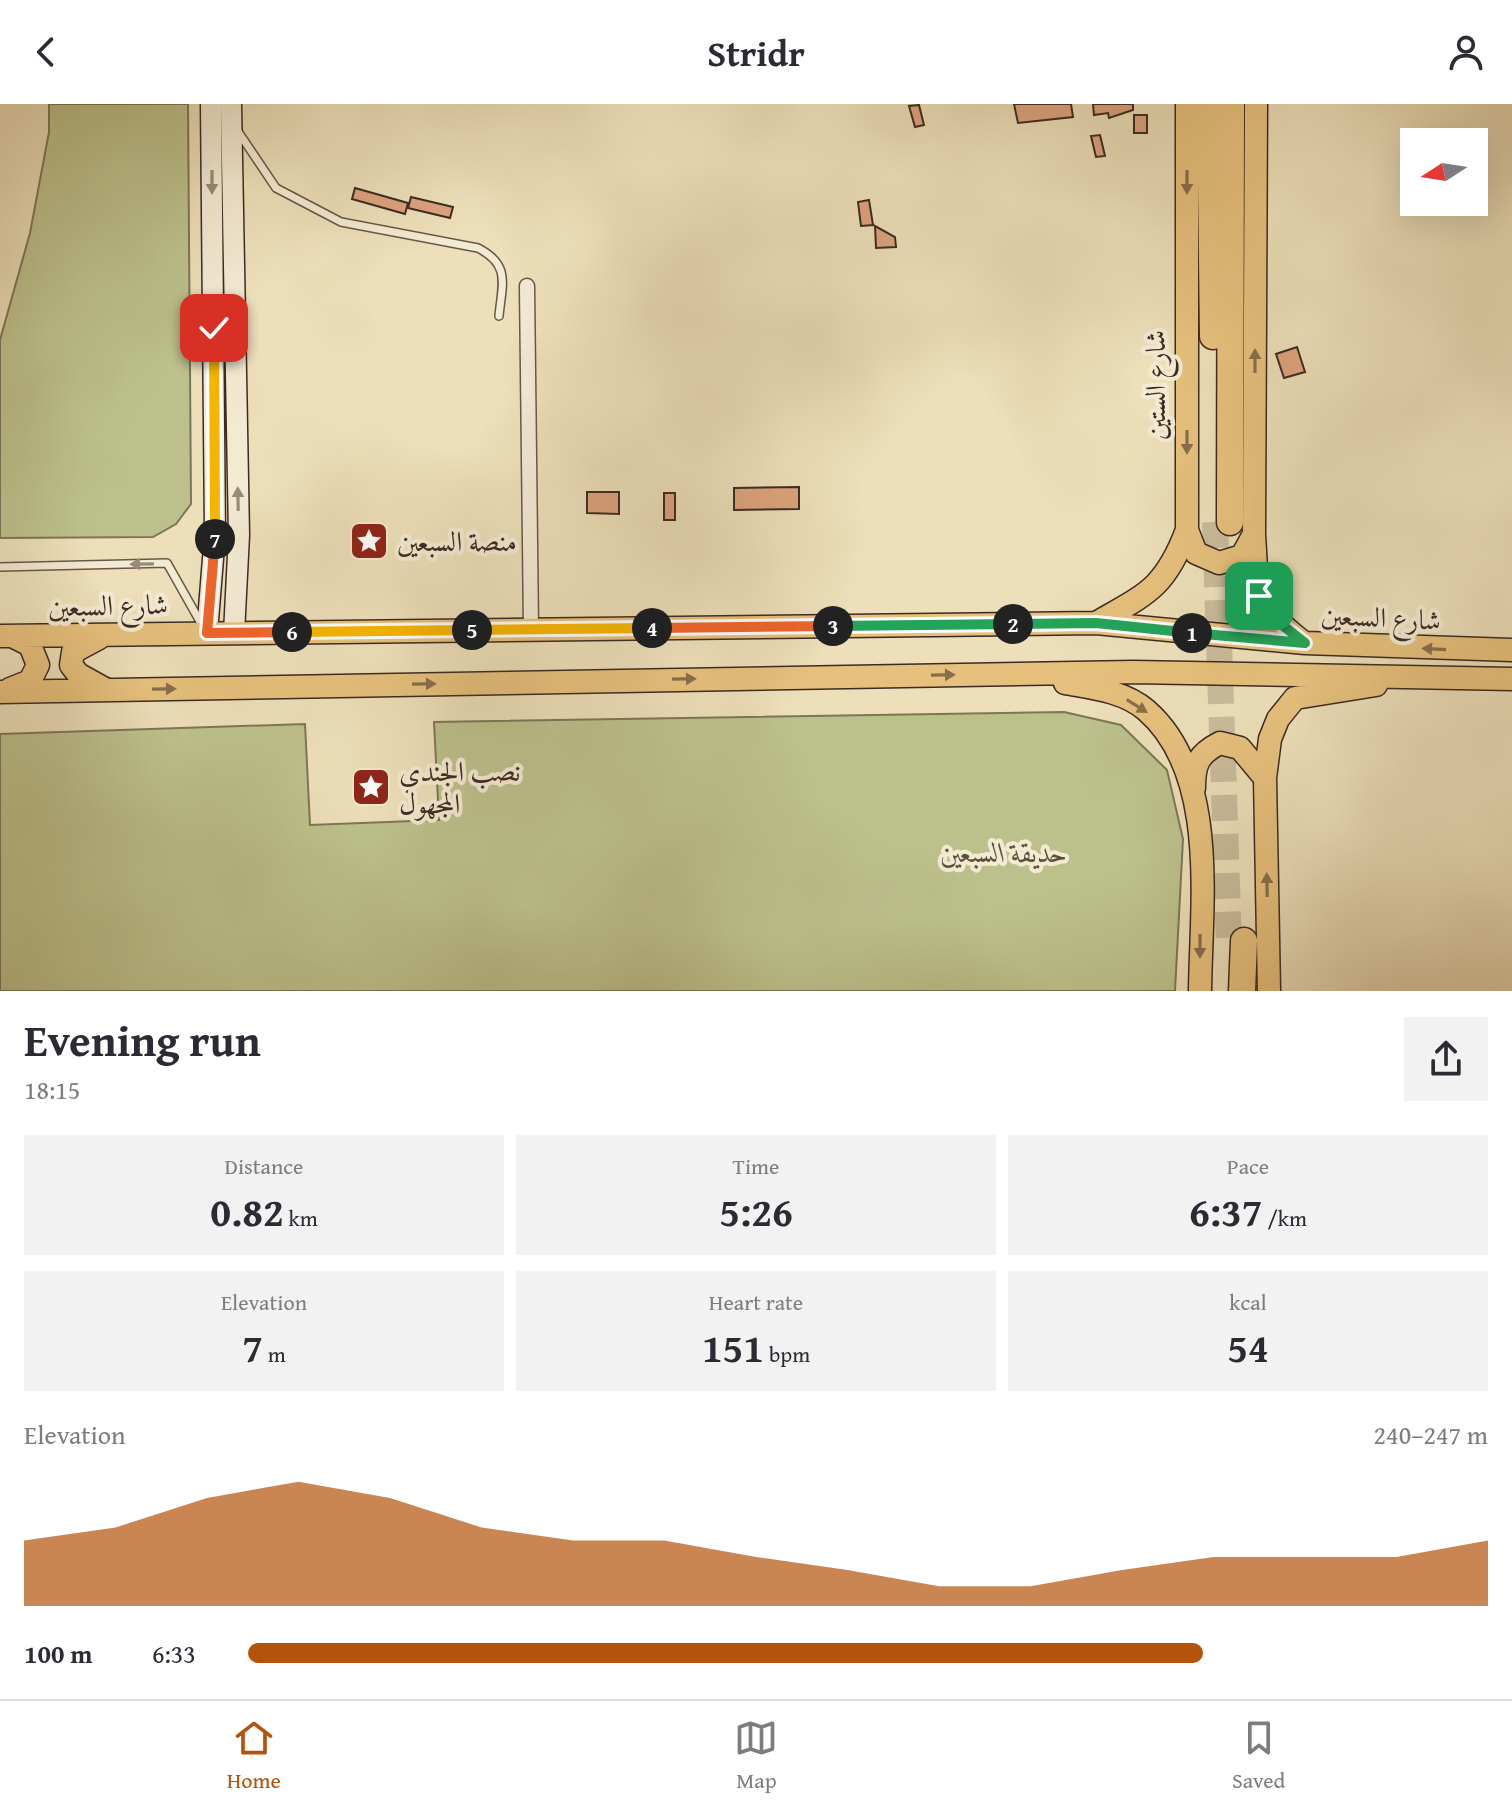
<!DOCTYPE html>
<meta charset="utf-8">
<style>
:root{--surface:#fff;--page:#f2f2f3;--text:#2b2b33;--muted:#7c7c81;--line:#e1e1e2;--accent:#b45309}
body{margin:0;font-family:"Gentium Book Plus",Amiri,serif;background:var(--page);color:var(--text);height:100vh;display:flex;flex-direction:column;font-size:30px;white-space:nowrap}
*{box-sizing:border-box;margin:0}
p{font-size:26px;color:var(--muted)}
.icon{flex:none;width:44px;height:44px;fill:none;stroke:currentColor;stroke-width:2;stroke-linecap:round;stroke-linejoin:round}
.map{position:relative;height:887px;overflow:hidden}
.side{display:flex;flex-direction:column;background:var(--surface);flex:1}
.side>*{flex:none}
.needle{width:52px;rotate:258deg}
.controls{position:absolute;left:1400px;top:24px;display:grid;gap:16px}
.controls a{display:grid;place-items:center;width:88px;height:88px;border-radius:0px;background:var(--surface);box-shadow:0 8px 32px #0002;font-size:40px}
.pin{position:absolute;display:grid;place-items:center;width:68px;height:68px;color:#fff;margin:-34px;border-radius:16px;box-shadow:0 4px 12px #0006}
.km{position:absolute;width:40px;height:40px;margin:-20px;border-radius:50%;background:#222;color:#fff;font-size:22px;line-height:40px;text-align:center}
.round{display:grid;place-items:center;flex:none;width:84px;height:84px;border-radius:0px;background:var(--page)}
.summary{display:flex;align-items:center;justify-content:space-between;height:136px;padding:0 24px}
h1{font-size:44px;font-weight:700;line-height:60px}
.stats{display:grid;grid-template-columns:repeat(3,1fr);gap:12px;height:136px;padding:8px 24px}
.stats div{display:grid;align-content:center;border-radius:0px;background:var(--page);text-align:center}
.stats b{font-size:40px;font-weight:700}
.stats small{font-size:22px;font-weight:400}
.stats p{font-size:22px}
.chart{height:224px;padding:16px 24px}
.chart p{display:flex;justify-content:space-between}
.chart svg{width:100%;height:144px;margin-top:8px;fill:var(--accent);opacity:.7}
ul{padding:0 24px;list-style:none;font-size:26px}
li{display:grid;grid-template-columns:128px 96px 1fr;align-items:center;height:60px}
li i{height:20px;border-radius:10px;background:var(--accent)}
header{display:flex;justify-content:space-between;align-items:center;height:104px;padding:0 24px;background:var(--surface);font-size:36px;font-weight:700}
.tab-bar{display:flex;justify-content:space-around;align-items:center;height:112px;border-top:2px solid var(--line);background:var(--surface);font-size:22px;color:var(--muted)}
.tab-bar a{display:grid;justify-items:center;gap:4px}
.tab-bar .on{color:var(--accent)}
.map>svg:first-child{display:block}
</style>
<header><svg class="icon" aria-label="back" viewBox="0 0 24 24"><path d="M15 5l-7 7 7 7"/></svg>Stridr<svg class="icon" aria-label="person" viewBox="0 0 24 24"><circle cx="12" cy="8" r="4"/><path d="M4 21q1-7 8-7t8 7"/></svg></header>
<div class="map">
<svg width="1512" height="887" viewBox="0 0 1512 887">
<rect width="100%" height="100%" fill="#ecdfb9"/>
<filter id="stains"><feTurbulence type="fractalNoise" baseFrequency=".0025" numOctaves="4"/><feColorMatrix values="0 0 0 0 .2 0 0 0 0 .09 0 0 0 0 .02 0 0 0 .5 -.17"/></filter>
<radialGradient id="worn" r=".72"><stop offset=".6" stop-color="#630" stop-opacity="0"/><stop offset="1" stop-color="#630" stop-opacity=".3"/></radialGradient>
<path fill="#bcc18c" stroke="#7c7658" stroke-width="2" d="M49 0H188L191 400 176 420 153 433 0 434V236L30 129 49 28Z
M1064 608 1121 621 1167 666 1183 735 1175 887H0V630L305 620 310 721 439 716 434 618Z"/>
<path fill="#dca37d" stroke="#3c2a23" stroke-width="2" d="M1014 0H1071L1073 13 1018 19Z
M1093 0H1133V6L1109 14 1108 9 1094 11Z
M919 1 924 21 915 23 909 2Z
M1134 11H1147V29H1134Z
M1100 31 1105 52 1096 53 1091 32Z
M355 84 408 99 405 110 352 95Z
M411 93 453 103 450 114 408 104Z
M869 96 873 121 861 122 858 98Z
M875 122 895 133 896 143 876 144Z
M1297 243 1305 268 1284 274 1276 250Z
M799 383V405L734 406V384Z
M587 388H619V410L587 409Z
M664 389H675V416H664Z"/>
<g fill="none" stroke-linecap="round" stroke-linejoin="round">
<path stroke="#c9bb9b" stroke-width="26" stroke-dasharray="26 13" stroke-linecap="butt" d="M1215 418 1229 840"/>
<defs>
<path id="lane" d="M235 23 276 84 341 118 478 144C511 161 502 180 499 212
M0 463 167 459 202 521"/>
<path id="street" d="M527 182 531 525"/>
<path id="secondary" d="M231 0 239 431 234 529
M207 529 215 430 211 0"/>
<path id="primary" d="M1256 0 1254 430C1258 492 1253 499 1304 539
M1187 426 1196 449 1219 459 1242 452 1254 430
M1096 519C1147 490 1165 484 1187 426V0
M0 532 1096 519 1305 539 1512 546
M99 534 73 548 71 561 78 570 105 585
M1065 579C1092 584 1124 587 1146 606 1219 669 1201 800 1200 887
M10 585 30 577 38 561 30 541 12 532
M0 588 1133 568 1512 575
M1194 684C1194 660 1198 650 1220 639L1240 644 1265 674
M1269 887 1265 674 1270 635 1278 615 1295 594 1376 581"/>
<path id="highway" d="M1210 0 1213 232
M1230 418 1231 0
M1242 887 1244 837"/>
</defs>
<use href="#lane" stroke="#685748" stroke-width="10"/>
<use href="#street" stroke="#685748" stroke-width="17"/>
<use href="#secondary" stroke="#3c2a23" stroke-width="23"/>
<use href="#primary" stroke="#3c2a23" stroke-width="25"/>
<use href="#highway" stroke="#3c2a23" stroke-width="29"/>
<use href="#lane" stroke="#f3ead2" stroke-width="7"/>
<use href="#street" stroke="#f3ead2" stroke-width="14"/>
<use href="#secondary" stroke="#f3ead2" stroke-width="20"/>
<use href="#primary" stroke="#e6c07c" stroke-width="22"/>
<use href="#highway" stroke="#e6c07c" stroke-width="26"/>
</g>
<defs><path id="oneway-solid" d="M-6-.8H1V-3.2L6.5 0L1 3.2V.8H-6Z" transform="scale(2)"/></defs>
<g fill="#988a7a">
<use href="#oneway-solid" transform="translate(212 78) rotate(90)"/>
<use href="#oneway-solid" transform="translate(238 395) rotate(-91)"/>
<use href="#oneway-solid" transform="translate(142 460) rotate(179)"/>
</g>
<g fill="#886e4b">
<use href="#oneway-solid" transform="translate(1187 78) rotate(90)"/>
<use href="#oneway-solid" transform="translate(1255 257) rotate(-90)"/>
<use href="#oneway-solid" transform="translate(1187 338) rotate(90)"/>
<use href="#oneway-solid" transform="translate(1434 545) rotate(-177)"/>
<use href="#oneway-solid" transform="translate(943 571) rotate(-1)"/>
<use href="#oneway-solid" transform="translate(684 575) rotate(-1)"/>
<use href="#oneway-solid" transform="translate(424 580) rotate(-1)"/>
<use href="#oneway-solid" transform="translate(164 585) rotate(-1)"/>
<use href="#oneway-solid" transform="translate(1137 602) rotate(32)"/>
<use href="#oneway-solid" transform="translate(1267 781) rotate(-91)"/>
<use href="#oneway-solid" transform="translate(1200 842) rotate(90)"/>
</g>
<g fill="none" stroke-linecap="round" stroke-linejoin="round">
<defs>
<path id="split-1" d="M1192 529 1305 539 1272 513 1259 492"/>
<path id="split-2" d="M1013 520 1096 519 1192 529"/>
<path id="split-3" d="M833 522 1013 520"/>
<path id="split-4" d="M652 524 833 522"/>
<path id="split-5" d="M472 526 652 524"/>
<path id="split-6" d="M292 528 472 526"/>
<path id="split-7" d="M215 435 207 529 292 528"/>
<path id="split-8" d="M214 224 215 435"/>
</defs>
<use href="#split-1" stroke="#fff" stroke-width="16"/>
<use href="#split-2" stroke="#fff" stroke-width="16"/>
<use href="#split-3" stroke="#fff" stroke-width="16"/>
<use href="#split-4" stroke="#fff" stroke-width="16"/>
<use href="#split-5" stroke="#fff" stroke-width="16"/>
<use href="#split-6" stroke="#fff" stroke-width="16"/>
<use href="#split-7" stroke="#fff" stroke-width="16"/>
<use href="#split-8" stroke="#fff" stroke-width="16"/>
<use href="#split-1" stroke="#22a559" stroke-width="10"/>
<use href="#split-2" stroke="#22a559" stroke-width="10"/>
<use href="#split-3" stroke="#22a559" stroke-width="10"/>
<use href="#split-4" stroke="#f0652b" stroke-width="10"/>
<use href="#split-5" stroke="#f5b400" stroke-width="10"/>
<use href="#split-6" stroke="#f5b400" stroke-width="10"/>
<use href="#split-7" stroke="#f0652b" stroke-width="10"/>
<use href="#split-8" stroke="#f5b400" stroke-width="10"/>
</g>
<defs>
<symbol id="sight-square" viewBox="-11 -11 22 22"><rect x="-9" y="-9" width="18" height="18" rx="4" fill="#8f2418" stroke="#f3ead2"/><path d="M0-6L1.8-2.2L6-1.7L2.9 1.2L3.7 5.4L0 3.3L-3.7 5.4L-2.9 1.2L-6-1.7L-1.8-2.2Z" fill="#fff"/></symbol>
</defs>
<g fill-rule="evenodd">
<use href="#sight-square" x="347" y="415" width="44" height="44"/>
<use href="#sight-square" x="349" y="661" width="44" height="44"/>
</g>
<g text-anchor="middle" stroke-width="8" stroke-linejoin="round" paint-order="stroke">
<g font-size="28" fill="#3c2a23" stroke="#f3ead2">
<text transform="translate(1155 281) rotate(-90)" y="10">شارع الستين</text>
<text transform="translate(108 501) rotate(-1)" y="10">شارع السبعين</text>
<text transform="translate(1381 513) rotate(3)" y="10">شارع السبعين</text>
</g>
<g font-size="28" fill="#3c2a23" stroke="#f3ead2" text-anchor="start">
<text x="397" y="447">منصة السبعين</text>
<text x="399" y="677">نصب الجندي<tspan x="399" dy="32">المجهول</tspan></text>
</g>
<g font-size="28" font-style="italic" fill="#5c503d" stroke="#f3ead2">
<text x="1004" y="758">حديقة السبعين</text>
</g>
</g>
<rect width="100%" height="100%" filter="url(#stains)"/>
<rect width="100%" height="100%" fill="url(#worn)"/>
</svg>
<div class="controls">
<a><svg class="needle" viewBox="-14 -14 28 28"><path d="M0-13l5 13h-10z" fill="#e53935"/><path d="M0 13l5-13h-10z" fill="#7c7c81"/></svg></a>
</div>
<div class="pin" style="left:1259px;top:492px;background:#1e9e55"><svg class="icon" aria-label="arrive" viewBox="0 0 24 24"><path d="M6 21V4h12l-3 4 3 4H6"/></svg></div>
<div class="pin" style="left:214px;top:224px;background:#d93025"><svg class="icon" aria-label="check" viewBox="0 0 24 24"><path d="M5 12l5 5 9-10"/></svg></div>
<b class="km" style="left:1192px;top:529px">1</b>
<b class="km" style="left:1013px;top:520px">2</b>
<b class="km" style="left:833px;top:522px">3</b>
<b class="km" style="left:652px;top:524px">4</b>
<b class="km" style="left:472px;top:526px">5</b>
<b class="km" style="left:292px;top:528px">6</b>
<b class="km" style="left:215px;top:435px">7</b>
</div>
<section class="side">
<div class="summary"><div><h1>Evening run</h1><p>18:15</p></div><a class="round"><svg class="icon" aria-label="share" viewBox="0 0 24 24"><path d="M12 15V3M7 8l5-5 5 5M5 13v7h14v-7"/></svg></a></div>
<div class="stats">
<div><p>Distance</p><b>0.82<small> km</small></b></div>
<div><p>Time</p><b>5:26</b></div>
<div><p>Pace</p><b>6:37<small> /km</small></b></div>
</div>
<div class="stats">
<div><p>Elevation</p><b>7<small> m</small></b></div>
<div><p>Heart rate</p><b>151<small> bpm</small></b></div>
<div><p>kcal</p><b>54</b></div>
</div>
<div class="chart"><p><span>Elevation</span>240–247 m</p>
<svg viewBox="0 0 160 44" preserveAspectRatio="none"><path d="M0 44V24L10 20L20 11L30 6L40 11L50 20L60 24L70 24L80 29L90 33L100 38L110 38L120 33L130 29L140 29L150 29L160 24V44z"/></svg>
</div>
<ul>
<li><b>100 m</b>6:33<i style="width:77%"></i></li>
</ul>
</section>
<nav class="tab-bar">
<a class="on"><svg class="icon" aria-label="home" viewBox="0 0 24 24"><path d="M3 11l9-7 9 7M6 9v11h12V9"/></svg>Home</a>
<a><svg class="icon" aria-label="map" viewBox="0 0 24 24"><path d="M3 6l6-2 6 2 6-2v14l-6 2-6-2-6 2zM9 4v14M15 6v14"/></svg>Map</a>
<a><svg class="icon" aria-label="saved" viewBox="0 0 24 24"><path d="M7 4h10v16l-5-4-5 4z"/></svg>Saved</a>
</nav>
